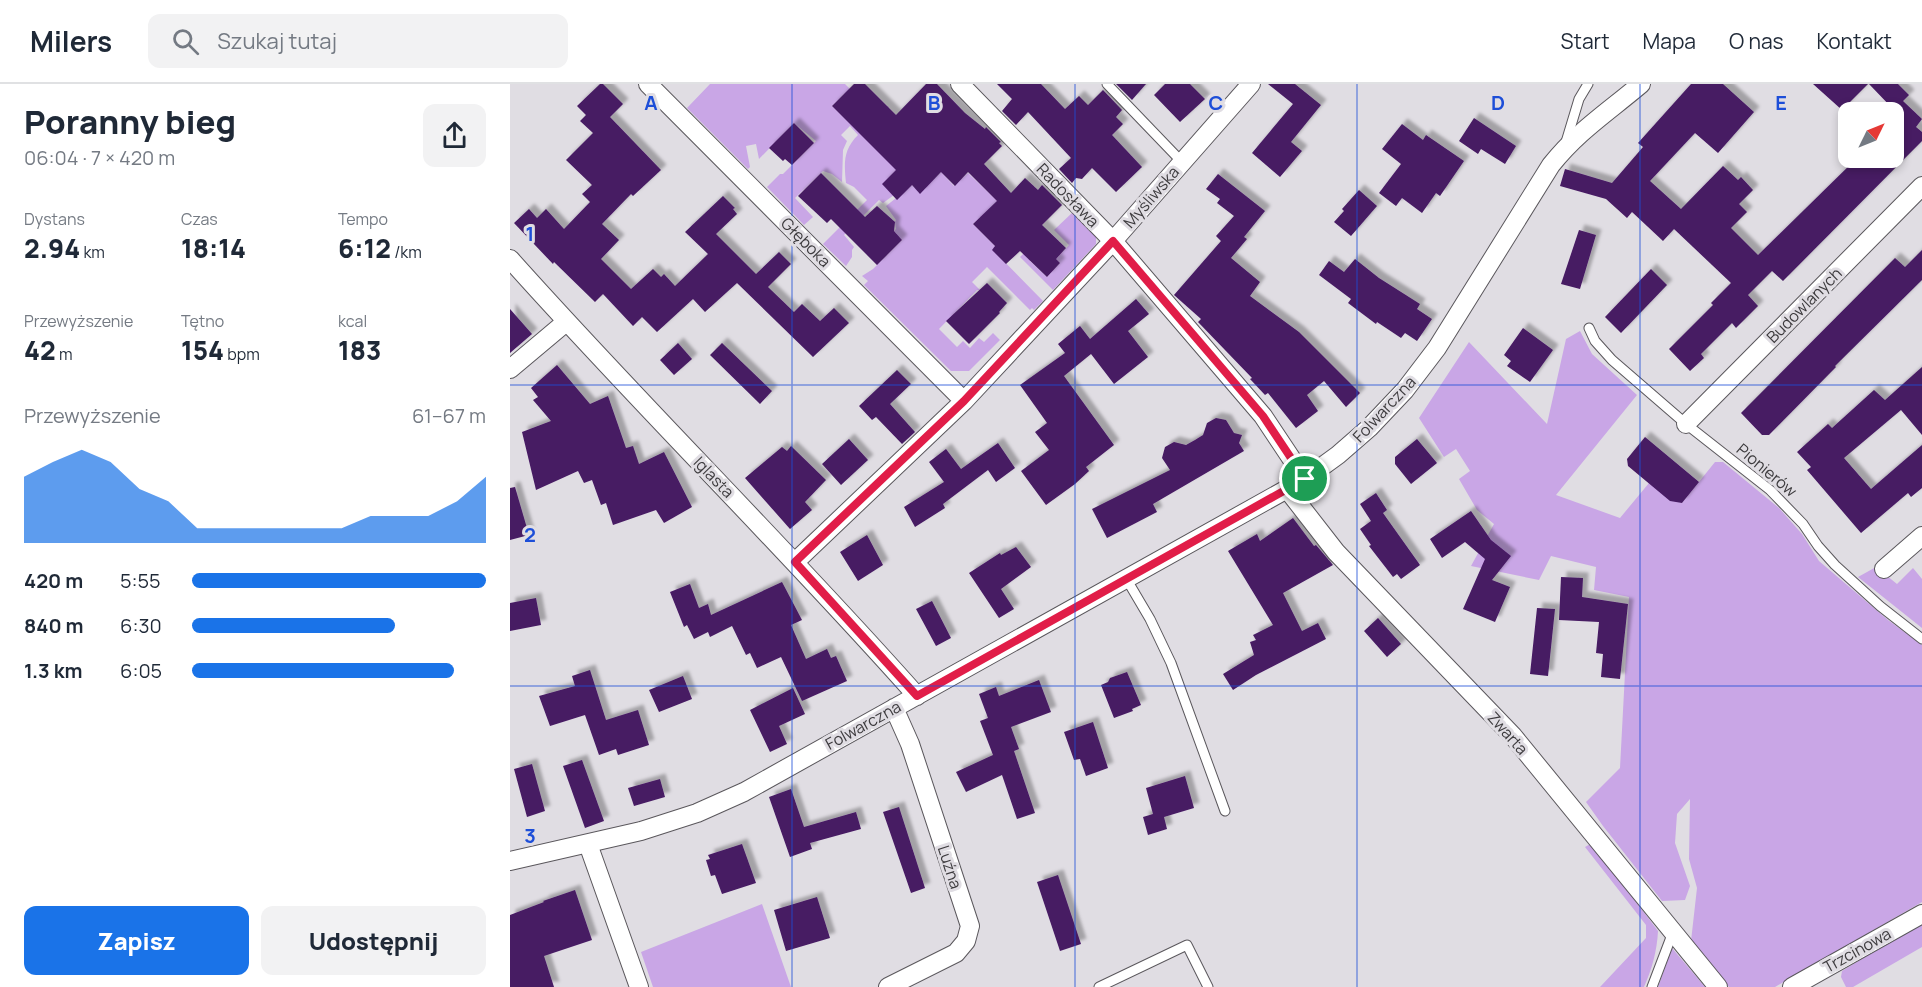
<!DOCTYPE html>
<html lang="pl">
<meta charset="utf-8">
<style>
:root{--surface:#fff;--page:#f2f2f3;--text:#1f2937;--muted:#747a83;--line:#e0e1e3;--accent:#1a73e8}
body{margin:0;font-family:Manrope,sans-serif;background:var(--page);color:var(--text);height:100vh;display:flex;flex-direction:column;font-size:22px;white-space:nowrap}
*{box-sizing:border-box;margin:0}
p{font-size:20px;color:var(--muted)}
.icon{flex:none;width:33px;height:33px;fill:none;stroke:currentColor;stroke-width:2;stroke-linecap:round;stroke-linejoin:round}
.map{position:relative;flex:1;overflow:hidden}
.drawer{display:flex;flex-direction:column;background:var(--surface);width:510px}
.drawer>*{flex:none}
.needle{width:39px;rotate:47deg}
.tools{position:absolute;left:1328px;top:18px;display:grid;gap:12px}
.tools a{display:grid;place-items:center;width:66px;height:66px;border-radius:12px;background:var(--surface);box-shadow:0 3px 9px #0003;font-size:30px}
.pin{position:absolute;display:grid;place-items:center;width:51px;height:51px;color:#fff;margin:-26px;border:3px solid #fff;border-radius:50%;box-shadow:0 2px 6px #0007}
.round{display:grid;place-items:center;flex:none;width:63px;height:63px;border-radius:12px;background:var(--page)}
.overview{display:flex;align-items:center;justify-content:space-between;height:102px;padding:0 24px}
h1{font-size:33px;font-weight:800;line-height:45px}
.metrics{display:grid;grid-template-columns:repeat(3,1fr);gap:9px;height:102px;padding:6px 24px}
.metrics div{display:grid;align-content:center}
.metrics b{font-size:26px;font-weight:800}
.metrics small{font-size:16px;font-weight:400}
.metrics p{font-size:16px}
.chart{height:168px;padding:12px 24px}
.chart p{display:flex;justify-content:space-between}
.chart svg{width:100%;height:108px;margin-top:6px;fill:var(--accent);opacity:.7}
.primary-button{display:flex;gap:12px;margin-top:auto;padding:12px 24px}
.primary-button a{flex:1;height:69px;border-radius:12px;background:var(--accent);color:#fff;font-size:24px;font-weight:800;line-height:69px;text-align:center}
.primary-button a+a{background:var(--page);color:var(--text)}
ul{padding:0 24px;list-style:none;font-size:20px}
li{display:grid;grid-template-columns:96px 72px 1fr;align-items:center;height:45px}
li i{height:15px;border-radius:8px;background:var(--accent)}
header{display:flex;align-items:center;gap:36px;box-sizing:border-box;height:84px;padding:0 30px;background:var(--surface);border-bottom:2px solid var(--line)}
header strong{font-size:28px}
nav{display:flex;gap:33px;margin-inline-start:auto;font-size:21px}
.search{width:420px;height:54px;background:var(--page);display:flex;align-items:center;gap:15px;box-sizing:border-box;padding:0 21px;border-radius:12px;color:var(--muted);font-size:22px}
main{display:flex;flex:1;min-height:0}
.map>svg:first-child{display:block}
</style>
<header>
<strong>Milers</strong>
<div class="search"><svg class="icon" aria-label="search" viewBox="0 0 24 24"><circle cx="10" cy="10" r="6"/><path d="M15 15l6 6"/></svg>Szukaj tutaj</div>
<nav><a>Start</a><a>Mapa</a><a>O nas</a><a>Kontakt</a></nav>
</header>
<main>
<section class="drawer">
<div class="overview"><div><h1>Poranny bieg</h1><p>06:04 · 7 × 420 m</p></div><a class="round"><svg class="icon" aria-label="share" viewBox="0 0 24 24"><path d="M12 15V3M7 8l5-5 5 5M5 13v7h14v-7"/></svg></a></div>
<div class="metrics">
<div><p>Dystans</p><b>2.94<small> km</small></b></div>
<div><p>Czas</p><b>18:14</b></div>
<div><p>Tempo</p><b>6:12<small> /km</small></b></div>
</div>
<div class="metrics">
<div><p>Przewyższenie</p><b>42<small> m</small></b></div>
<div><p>Tętno</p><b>154<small> bpm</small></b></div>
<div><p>kcal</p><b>183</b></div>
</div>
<div class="chart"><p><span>Przewyższenie</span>61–67 m</p>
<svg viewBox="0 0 160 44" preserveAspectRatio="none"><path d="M0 44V17L10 11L20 6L30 11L40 22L50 27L60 38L70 38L80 38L90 38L100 38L110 38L120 33L130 33L140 33L150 27L160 17V44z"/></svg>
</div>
<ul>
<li><b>420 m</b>5:55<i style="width:100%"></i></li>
<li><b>840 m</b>6:30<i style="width:69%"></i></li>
<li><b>1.3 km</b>6:05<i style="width:89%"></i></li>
</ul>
<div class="primary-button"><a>Zapisz</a><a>Udostępnij</a></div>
</section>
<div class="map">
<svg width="1412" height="903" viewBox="0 0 1412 903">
<defs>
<filter id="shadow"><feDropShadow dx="5.5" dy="-5.5" stdDeviation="1.5" flood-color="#0004"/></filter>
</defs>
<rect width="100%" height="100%" fill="#e0dde3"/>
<path fill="#c9a6e6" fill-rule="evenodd" d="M200 0H335L343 8 334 10 322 22 350 49 377 22 379 23 352 51 410 109 444 75 432 89 444 102 458 89 547 174 559 161 544 146 563 128 586 152V160L543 206 510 173 522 161 478 126 463 140 485 162 483 166 533 217 524 226 522 224 520 226 477 183 462 198 470 206H467L429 245 447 263 453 257 460 264 469 254 474 258 483 249 490 256 459 287H441L354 201 358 197 352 192 363 185 392 156 384 147 386 145 385 138 386 136 376 122 400 103 386 88 384 111 373 119 369 116 334 151 344 163 342 166V173L336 182 313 160 357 116 344 103 336 99C334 79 333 66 348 51L340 42 331 51 337 57 333 66 332 98 322 90 313 87 285 114 303 133 294 141 257 103 270 90H273L306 57 284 39 249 75 246 60 236 62 240 83 238 85 177 24ZM534 163 550 179 537 193 520 177Z
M1070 247 1082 270 1127 311 1046 411 1110 434 1139 399 1172 419 1205 378H1213L1269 424 1292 450 1309 477 1378 536 1412 561V818L1265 903H1219L1181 857 1187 804 1179 775 1180 715 1167 730 1165 759 1180 802 1175 816 1152 817 1093 742 1076 718 1110 684 1119 513 1084 506 1086 483 1041 472 1029 496 961 482 984 440 967 426 949 395 960 387 946 365 934 373 909 334 959 258 1037 340 1056 255Z
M1366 483 1387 500 1403 484 1412 495V544L1348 493Z
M1082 759 1148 847C1147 867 1142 885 1134 903H1090L1136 854V841L1075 763Z
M252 820 281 903H143L131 868Z
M1412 838V863L1343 903H1336L1331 893 1332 887Z
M1162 864 1195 903H1148Z"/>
<path fill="#471a64" filter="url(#shadow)" d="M90 0H93L113 20 100 33 151 86 123 112 121 110 92 140 109 156 91 175 121 205 143 185 151 193 154 190 165 202 198 170 175 148 213 112 225 124 223 125 227 130 206 150 246 190 269 168 281 180 258 203 284 228 292 220 310 237 324 224 339 239 303 273 227 199 195 228 183 215 147 248 132 233 123 242 93 210 85 218 44 178 43 180 4 139 19 125 27 134 36 125 54 145 80 118 72 110 82 101 56 76 83 49 70 37 76 31 67 22Z
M344 0H355L386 31 416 0H427L455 29 475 45 476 43 491 58 489 59 492 62 474 80 501 109 515 94 528 106 532 101 552 121 532 141 556 164 546 175 550 179 537 193 510 167 496 180 482 166 485 162 463 140 487 117 458 88 445 102 431 88 410 110 402 101 387 116 372 100 386 86 322 22Z
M487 0H531L555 25 569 12 578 21 593 6 612 26 606 33 613 40 602 51 632 83 606 108 582 84 572 95 566 94 562 99 549 85 561 74 518 28 506 41 492 27 502 15Z
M606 0H636L622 16Z
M655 0H680L695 15 670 38 644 11Z
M758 0H785L811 21 781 58 792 67 770 93 742 69 783 20Z
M1181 0H1213L1244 28 1208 69 1185 49 1140 97 1171 125 1213 82 1228 96 1231 93 1243 106 1229 120 1237 128 1221 144 1248 171 1347 74H1383L1384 26 1359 0H1388L1399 11 1393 17 1412 35 1406 43 1412 48V57L1273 197 1262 187 1238 211 1248 222 1226 244 1222 239 1191 270 1194 274 1180 287 1159 265 1203 221 1201 219 1221 199 1164 145 1153 157 1122 128 1117 134 1096 115 1050 102 1055 85 1102 99 1133 63 1128 59Z
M1303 0H1358L1332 26Z
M964 34 1006 62 995 80 971 65 968 70 949 57Z
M284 39 304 59 282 81 275 75 273 77 259 64Z
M892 40 913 56 916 51 954 77 930 112 926 109 912 129 892 114 886 122 869 109 891 80 872 65Z
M311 89 355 133 367 122 385 138 384 147 392 156 367 181 321 135 317 139 288 112Z
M708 90 755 127 734 153 737 155 721 174 750 198 740 212 789 248 850 309 836 323 814 297 797 311 808 327 786 344 758 309 755 311 740 295 742 294 688 238 691 235 664 211 711 157 706 152 724 132 707 119 710 115 696 105Z
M849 106 867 122 841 152 824 138 834 127 832 125Z
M1069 146 1086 151 1070 205 1051 200Z
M1412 166V196L1325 282 1326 283 1259 351H1252L1231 329 1385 174 1395 183Z
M845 175 869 194 910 220 907 225 922 235 907 257 895 249 891 254 867 238 866 240 838 219 841 215 809 191 819 177 834 188Z
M1141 185 1157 201 1111 249 1095 233Z
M477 199 497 219 489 228 490 229 459 260 436 237Z
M626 215 639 230 618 247 638 273 604 300 581 270 554 292 604 361 576 383 579 387 565 400 536 421 511 387 539 366 525 348 537 339 510 301 555 269 548 260 570 242 580 255Z
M0 225 22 250 0 269Z
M1013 244 1043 266 1020 298 997 282 1001 277 994 271Z
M168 259 182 275 164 291 150 276Z
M212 259 262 307 250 320 200 271Z
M47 281 80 320 98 312 116 364 123 362 129 380 154 368 182 423 154 439 146 426 103 441 96 419 91 421 82 396 74 399 68 387 26 406 12 348 41 337 23 316 28 313 21 304Z
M1412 283V351L1391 326 1334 374 1361 405 1412 361V404L1401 413 1398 409 1351 449 1297 386 1301 383 1287 368 1318 340 1322 344 1364 306 1375 316Z
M387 286 401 300 380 320 405 348 392 360 366 333 362 336 349 322Z
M706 334 716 336 724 349 732 351 729 359 734 367 643 420 647 428 597 454 582 425 660 386 652 374 655 363 664 358 676 361 685 356 693 351 697 339Z
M1135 353 1189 398 1172 419 1160 417 1118 382 1117 375Z
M339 355 358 376 331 401 312 380Z
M907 355 927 379 901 400 885 380V373Z
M488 359 505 384 486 398 478 386 433 420 435 424 405 443 394 423 434 398 419 378 436 365 451 385Z
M281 362 316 396 295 418 302 426 280 445 235 394 272 363 277 367Z
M5 403 19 451 0 456V404Z
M866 409 877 426 873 429 910 481 891 495 887 490 883 493 859 462 861 461 850 445 861 437 850 420Z
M961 427 981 456 1001 472 982 496 1000 503 985 538 953 525 975 475 955 458 932 474 920 455Z
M783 434 804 462 806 461 823 481 773 509 792 547 808 539 816 555 746 591 723 606 713 590 744 571 740 558 746 556 743 551 763 541 718 467 747 450 750 457Z
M357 451 373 481 348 497 330 468Z
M506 463 521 483 491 505 504 525 489 534 459 489 490 469 491 471Z
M1051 493 1073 494 1072 513 1118 520 1110 595 1091 593 1093 570 1086 569 1089 538 1049 536Z
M272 498 292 536 281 541 296 575 317 565 321 574 326 572 337 597 292 617 271 573 247 584 240 569 236 571 222 542 200 553 198 548 184 555 177 541 174 543 160 508 180 500 189 524 198 520 201 531Z
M26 514 31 541 0 547V519Z
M422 517 441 554 426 562 406 525Z
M1027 524 1045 525 1038 592 1020 590Z
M868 534 891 560 877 573 854 547Z
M80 586 96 636 128 626 139 661 108 671 106 665 89 671 75 631 40 642 29 612 65 602 62 592Z
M617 588 631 621 622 625 623 627 604 634 591 601 598 598 600 594Z
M173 592 182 615 149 628 139 606Z
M529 596 541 628 501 643 509 665 504 667 525 729 507 735 492 691 456 708 446 688 483 671 470 637 478 634 469 610 486 603 489 612Z
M283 604 295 630 269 642 277 660 260 668 240 626Z
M583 638 598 684 576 692 570 675 564 676 554 648Z
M72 676 94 737 75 744 53 682Z
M22 680 35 727 17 733 4 685Z
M675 692 684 724 654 733 657 745 638 751 633 733 643 730 636 704Z
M150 695 155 713 124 722 118 704Z
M281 705 294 743 346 728 351 745 300 759 302 765 280 773 259 713Z
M389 723 415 804 401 809 373 728Z
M232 760 246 799 212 810 205 791 201 792 196 776 200 775 198 771Z
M548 791 571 860 550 867 527 798Z
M65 806 82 856 34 872 44 903H0V831L34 818 33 817Z
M307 813 320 854 276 867 264 826Z"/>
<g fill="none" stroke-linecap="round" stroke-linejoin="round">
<defs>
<path id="lane" d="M597 0 672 78
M1056 58 1069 15 1078 0
M1079 244 1085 257 1102 276 1176 340 1260 406 1293 440 1308 462 1325 481 1370 522 1412 555
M617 496 640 535 661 579 715 727
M589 903 677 861 698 903
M1142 903 1163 848"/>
<path id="street" d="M138 0 454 317
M450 0 603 157 753 332 795 395
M0 175C133 324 275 463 407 612
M0 285 56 238
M1176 340 1412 102
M777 405 826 468 1003 652 1208 903
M285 478 454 317 603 157 741 0
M1374 485 1412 452
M78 760 129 903
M0 777 131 747 187 729 234 708 795 395 828 371 859 344 895 306 927 264 1041 81C1068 47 1098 28 1131 0
M378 903 446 869 456 857 460 842 400 660 384 624
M1282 903 1412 830"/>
</defs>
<use href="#lane" stroke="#5a575c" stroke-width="11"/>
<use href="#street" stroke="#5a575c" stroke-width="20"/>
<use href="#lane" stroke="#fff" stroke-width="9"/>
<use href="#street" stroke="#fff" stroke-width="18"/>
</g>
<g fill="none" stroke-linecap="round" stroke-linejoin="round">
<defs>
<path id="route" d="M603 157 753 332 795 395 407 612 285 478 454 317Z"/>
</defs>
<use href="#route" stroke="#fff" stroke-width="12"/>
<use href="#route" stroke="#e11d48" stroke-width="8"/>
</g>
<path fill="none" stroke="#1d4ed8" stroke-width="1.5" stroke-opacity="0.55" d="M282 0V903M565 0V903M847 0V903M1130 0V903M0 301H1412M0 602H1412"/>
<g text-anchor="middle" stroke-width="6" stroke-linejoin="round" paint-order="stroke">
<g font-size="16" fill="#3d3b3e" stroke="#e0dde3">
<text transform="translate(558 111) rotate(46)" y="6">Radosława</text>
<text transform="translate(641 113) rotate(-49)" y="6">Myśliwska</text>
<text transform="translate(296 158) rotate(45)" y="6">Głęboka</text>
<text transform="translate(1294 221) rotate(-45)" y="6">Budowlanych</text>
<text transform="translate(874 325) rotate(-47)" y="6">Folwarczna</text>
<text transform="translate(1257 386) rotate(40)" y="6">Pionierów</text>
<text transform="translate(204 393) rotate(46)" y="6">Iglasta</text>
<text transform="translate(353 641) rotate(-29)" y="6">Folwarczna</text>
<text transform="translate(998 649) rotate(48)" y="6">Zwarta</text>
<text transform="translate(440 783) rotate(72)" y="6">Luźna</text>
<text transform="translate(1347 866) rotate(-29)" y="6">Trzcinowa</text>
</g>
</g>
<g font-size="20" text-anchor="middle" font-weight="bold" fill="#1d4ed8" stroke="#e0dde3" stroke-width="6" stroke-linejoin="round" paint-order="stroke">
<text x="141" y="26">A</text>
<text x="424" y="26">B</text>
<text x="706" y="26">C</text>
<text x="988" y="26">D</text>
<text x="1271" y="26">E</text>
<text x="20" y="157">1</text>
<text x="20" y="458">2</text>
<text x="20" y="759">3</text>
</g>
</svg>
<div class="tools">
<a><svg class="needle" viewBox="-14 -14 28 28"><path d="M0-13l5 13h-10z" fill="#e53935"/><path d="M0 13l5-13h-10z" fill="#747a83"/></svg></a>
</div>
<div class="pin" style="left:795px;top:395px;background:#1e9e55"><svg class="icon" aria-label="arrive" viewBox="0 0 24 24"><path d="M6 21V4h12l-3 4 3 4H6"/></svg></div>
</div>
</main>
